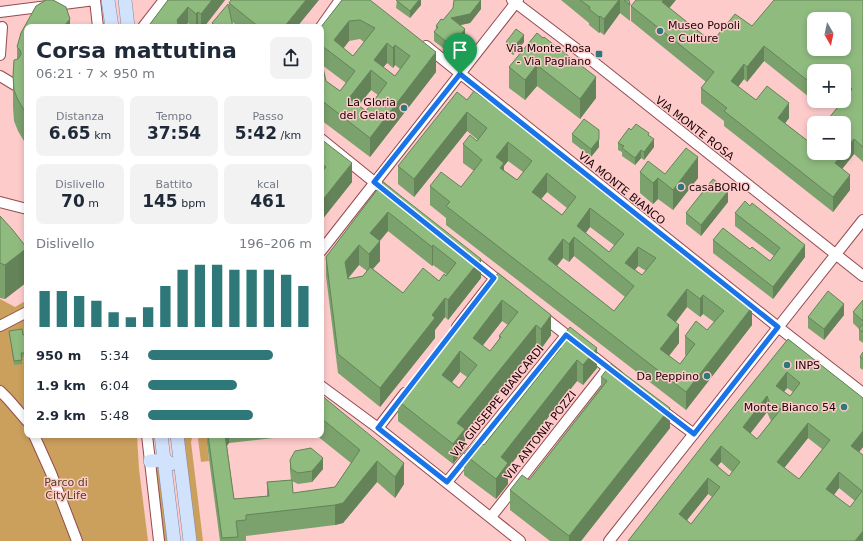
<!DOCTYPE html>
<html lang="it">
<meta charset="utf-8">
<style>
:root{--surface:#fff;--page:#f2f2f3;--text:#1f2937;--muted:#747a83;--accent:#2e787a}
body{margin:0;font-family:"DejaVu Sans",sans-serif;background:var(--page);color:var(--text);height:100vh;display:flex;flex-direction:column;font-size:15px;white-space:nowrap}
*{box-sizing:border-box;margin:0}
p{font-size:13px;color:var(--muted)}
.icon{flex:none;width:22px;height:22px;fill:none;stroke:currentColor;stroke-width:2;stroke-linecap:round;stroke-linejoin:round}
.map{position:relative;flex:1;overflow:hidden}
.sheet{position:absolute;left:24px;top:24px;width:300px;height:414px;display:flex;flex-direction:column;background:var(--surface);border-radius:8px;box-shadow:0 2px 6px #0003}
.sheet>*{flex:none}
.needle{width:26px;rotate:171deg}
.tools{position:absolute;left:807px;top:12px;display:grid;gap:8px}
.tools a{display:grid;place-items:center;width:44px;height:44px;border-radius:8px;background:var(--surface);box-shadow:0 2px 6px #0003;font-size:20px}
.pin{position:absolute;display:grid;place-items:center;width:34px;height:34px;color:#fff;margin:-41px -17px;border-radius:50% 50% 50% 0;rotate:-45deg;box-shadow:0 0 4px #0007}
.pin .icon{rotate:45deg}
.round{display:grid;place-items:center;flex:none;width:42px;height:42px;border-radius:8px;background:var(--page)}
.headline{display:flex;align-items:center;justify-content:space-between;height:68px;padding:0 12px}
h1{font-size:22px;font-weight:700;line-height:30px}
.figures{display:grid;grid-template-columns:repeat(3,1fr);gap:6px;height:68px;padding:4px 12px}
.figures div{display:grid;align-content:center;border-radius:8px;background:var(--page);text-align:center}
.figures b{font-size:17px;font-weight:700}
.figures small{font-size:11px;font-weight:400}
.figures p{font-size:11px}
.chart{height:112px;padding:8px 12px}
.chart p{display:flex;justify-content:space-between}
.chart svg{width:100%;height:72px;margin-top:4px;stroke:var(--accent);stroke-width:6}
ul{padding:0 12px;list-style:none;font-size:13px}
li{display:grid;grid-template-columns:64px 48px 1fr;align-items:center;height:30px}
li i{height:10px;border-radius:5px;background:var(--accent)}
.map>svg:first-child{display:block}
</style>
<div class="map">
<svg width="863" height="541" viewBox="0 0 863 541">
<rect width="100%" height="100%" fill="#fecbcb"/>
<path fill="#cba05d" d="M0 299 15 307 27 300V435H137L139 469 148 541H0Z
M183 435H193L191 442 203 541H196Z
M201 435H213L207 444 209 461 201 462 198 439Z
M154 465 159 467 168 541H163Z"/>
<g fill="none" stroke-linecap="round" stroke-linejoin="round">
<defs>
<path id="minor" d="M95 0 98 27
M512 0 591 60 863 276
M0 12 95 0
M143 27 164 0
M321 27 340 0
M426 46 778 327 863 393
M0 55 2 27
M0 76 15 85
M321 139 389 194
M0 202 27 209
M321 251 518 0
M471 259 505 286
M541 315 618 376
M0 326 27 312
M457 327 495 278
M321 386 378 428 520 541
M0 391 8 399 27 421
M659 408 694 434
M378 428 405 393
M34 435 51 473 77 541
M147 435 159 541
M447 482 564 338
M491 517 608 368
M609 541 863 220"/>
<path id="major" d="M108 0 112 27
M125 0 128 27
M161 435 174 541
M177 435 190 541
M150 461 165 460 171 464"/>
</defs>
<use href="#minor" stroke="#944b4f" stroke-width="12"/>
<use href="#major" stroke="#7e88a5" stroke-width="14"/>
<use href="#minor" stroke="#fff" stroke-width="10"/>
<use href="#major" stroke="#d1e2fd" stroke-width="13"/>
</g>
<path fill="#7ba16d" fill-rule="evenodd" d="M46 0H53L66 7 70 19V27H27V146L18 131 14 121 13 107V76L14 60H17V47L21 33 36 6Z
M168 0H225L204 27H192L188 23 184 27H150V24Z
M342 0 436 72 370 157 321 120V27ZM360 39 364 42 353 56 343 48 349 41ZM387 63 393 68 395 65 400 69 395 76 383 67ZM322 65 346 83 340 91 326 81ZM371 90 378 95 366 111 359 105Z
M397 0H421V5L410 18 396 8Z
M561 0H629L630 5V21L620 13 604 35 600 32 599 33 589 25V23Z
M863 0V162L854 154 842 169 850 190 833 212 724 126V121L701 103V88L706 82 631 21V6L669 8 712 42 752 26ZM764 61 809 97V102L816 108 822 101H814V71H844V98H845L828 119V123H844L813 145 785 123 789 118 756 100 738 87 744 79 747 82Z
M229 3 297 27H239L231 21 233 27H212V23L229 11Z
M481 9 470 23 460 25 465 38 452 55 434 41V32L436 30V26L443 20Z
M537 33 596 98 580 119 537 86 525 100 509 88V67Z
M506 42H524L513 55 506 49Z
M467 100 513 121 752 325 686 410 446 225V218L430 205V186L461 187 474 171 463 163V144L477 141 478 140 467 131 414 197 398 184V166ZM508 161 523 172 517 180 504 170V166ZM547 192 567 208 562 215 541 199ZM590 227 614 245 609 252 586 233ZM574 256 625 297 614 311 557 266 563 258 569 262ZM638 266 646 271 642 275 635 270ZM687 307 700 317 703 314 714 322 707 330 685 336V355L686 356 680 364 669 356 679 343 676 322Z
M631 130 649 136 654 147 644 160 641 158 635 165 622 156V152L618 150V143Z
M572 134 599 147 591 157 572 142Z
M321 139 352 182 321 221Z
M640 172 665 174 698 178 673 210 658 199 653 204 640 193Z
M383 182 481 278 448 320 445 317 435 330V338L380 407 338 373 326 276V257ZM388 231 432 266 433 265 447 275 439 281 403 293 373 269 380 261 379 241ZM359 265 367 271 363 276 348 279Z
M728 202 701 236 686 224V213Z
M735 213 805 257 773 299 713 253V240L750 249 770 261 774 256 735 226Z
M0 216 27 248V282L5 299 0 298Z
M498 273 551 335 541 349 536 345 465 435V449L453 464 398 421V401ZM502 321 508 325 499 336V339L490 351 482 346ZM460 372 467 377 459 388 452 382Z
M863 300V343L859 340V329L853 323V312Z
M844 315 824 340 808 328V317Z
M9 331 23 335 27 337V356L22 357V364L14 365Z
M788 339 863 398V447L859 452 863 455V541H628ZM787 388 793 392 790 396 784 392ZM767 412 771 421 757 439 750 433ZM808 438 822 449 799 479 784 468ZM721 462 732 472 729 476 717 466ZM839 488 855 501 850 507 834 495ZM708 494 712 497 691 524 687 520Z
M556 344 597 368 583 385 577 381 508 468V484L496 499 464 475V454L484 445 556 354Z
M863 352V370L860 368V357Z
M601 377 670 428 581 541H550L510 510V490L529 480 601 387Z
M321 395 404 484 395 498 377 482 343 523 335 525 246 536V541H220L207 444V435H300L229 443 227 446 234 499 267 496V482L291 480 290 471V460L323 469 312 482 298 484 292 481 293 493 335 487 351 463 316 435H321Z"/>
<path fill="#648359" d="M212 0H225L204 27H201V14Z
M306 0H319L297 27H284Z
M418 0H421V5L410 18V11Z
M481 0V9L470 23 451 27V18Z
M619 0H620V13L604 35V19Z
M663 0H676L662 17V2Z
M188 7V23L184 27H176L177 20Z
M198 12V27H196V14Z
M600 16V32L599 33V17Z
M70 19V27H63Z
M349 21V41L337 57 334 40Z
M465 29V38L452 55V46Z
M524 35V42L513 55V48Z
M387 43V63L377 75 374 60Z
M395 45V65L393 68V48Z
M764 46V61L747 82V67Z
M436 52V72L370 157V138Z
M744 64V79L731 96V81Z
M537 65V86L525 100V80Z
M371 70V90L349 117V98Z
M596 77V98L580 119V99Z
M816 101H822L816 108Z
M789 103V118L778 133V118Z
M467 112V131L414 197V179Z
M599 139V147L591 157V149Z
M654 139V147L644 160V152Z
M854 139V154L835 178V163L843 153H844V151Z
M508 142V161L504 166V182L496 157Z
M641 150V158L635 165V158Z
M698 157V178L673 210V190Z
M352 163V182L321 221V202Z
M547 173V192L532 210V192Z
M850 175V190L833 212V197Z
M658 178V199L653 204V183Z
M728 191V202L701 236V225Z
M590 208V227L579 241 577 226Z
M388 212V231L370 253V233Z
M574 237V256L569 262V244Z
M563 239V258L548 277V259Z
M380 241V261L369 273V254Z
M359 245V265L345 281V262Z
M433 245V265L432 266V247Z
M805 245V257L773 299V287Z
M638 247V266L627 280 625 263Z
M27 248V282L5 299V265Z
M481 259V278L448 320V300Z
M687 289V307L667 333V315Z
M703 295V314L700 317V299Z
M445 298V317L435 330V338L380 407V388L432 315Z
M502 300V321L473 358V338Z
M844 304V315L824 340V329Z
M752 307V325L686 410V392Z
M551 315V335L541 349V329Z
M536 325V345L465 435V449L453 464V444L457 423Z
M679 325V343L660 367V349Z
M597 348V368L583 385V365Z
M460 351V372L442 395V375Z
M577 360V381L508 468V484L496 499V479L501 457Z
M787 372V388L776 401V386Z
M767 396V412L743 443V427Z
M670 408V428L581 541H569V536Z
M808 423V438L777 477V462Z
M863 431V447L851 462V446Z
M224 435H229V443L224 449Z
M721 446V462L710 476V460Z
M323 458V469L312 482V471Z
M377 461V482L343 523 335 525V505Z
M404 463V484L395 498V477Z
M839 472V488L826 505V489Z
M708 478V494L679 530V514Z
M863 531V541H855Z"/>
<path fill="#8fbb7f" stroke="#648359" fill-rule="evenodd" d="M46 0H53L66 7 70 19 63 27H27V115L18 100 14 90 13 76 14 60 18 59 21 54 20 50 17 47 21 33 36 6Z
M168 0H212L201 14 198 12 196 14 188 7 177 20 178 24 176 27H151L150 24Z
M231 0H306L284 27H259L229 3Z
M342 0H370L436 52 370 138 321 100V59L326 81 340 91 355 71 321 45V27ZM360 20 375 28 353 56 334 40 349 21ZM387 43 393 48 395 45 410 56 395 76 374 60ZM371 70 387 83 366 111 349 98Z
M396 0H419L410 11Z
M454 0H481L470 14 451 18 465 29 452 46 434 32 438 27 436 26 441 19 443 20 453 8Z
M580 0H619L604 19 600 16 599 17 589 9 590 7Z
M624 0H629L630 5Z
M636 0H663L662 2 712 42 735 14 752 26 774 0H863V147L854 139 844 151V123H830L831 121 828 119 843 101H844V100L852 89 844 82V71H814V91L809 87 812 84 764 46 747 67 744 64 731 81 756 100 767 86 789 103 778 118 813 145 814 143V153H843L835 163 850 175 833 197 724 111 727 108 701 88 714 72 631 6ZM814 19H844V49H814Z
M228 4 233 27H217L212 23Z
M516 29 524 35 513 48 506 42Z
M537 33 543 38 544 37 596 77 580 99 537 65 525 80 509 67Z
M474 91 513 119 512 120 752 307 686 392 446 206 450 202 430 186 441 172 461 187 482 160 463 144 470 135 477 141 487 128 467 112 414 179 398 166 457 92 467 100ZM508 142 532 161 517 180 500 168 504 163 496 157ZM547 173 576 197 562 215 532 192ZM590 208 624 234 609 252 577 226ZM574 237 634 286 614 311 548 259 563 239 569 244ZM638 247 656 258 642 275 625 263ZM687 289 700 299 703 295 724 311 707 330 696 321 685 336 695 344 680 364 660 349 679 325 667 315Z
M584 119 599 130V139L591 149 572 134Z
M636 124 649 133 648 135 654 139 644 152 641 150 635 158 622 148 624 146 618 143 629 128 631 130Z
M321 139 352 163 321 202V173L326 167 321 163Z
M686 148 698 157 673 190 658 178 653 183 640 172 648 161 665 174Z
M713 179 728 191 701 225 686 213Z
M383 182 481 259 448 300 445 298 432 315 435 318 380 388 338 354 326 257ZM388 212 432 247 433 245 456 263 446 276 444 274 439 281 423 268 403 293 370 267 363 276 348 279 345 262 359 245 369 254 380 241 370 233Z
M745 201 750 206 752 203 805 245 773 287 713 240 723 228 750 249 752 247 770 261 780 248 735 213Z
M0 216 12 229 27 248 5 265 0 263Z
M498 273 551 315 541 329 536 325 457 423 465 429 453 444 398 401ZM502 300 518 312 499 336 501 337 490 351 473 338ZM460 351 477 365 459 388 442 375Z
M828 291 844 304 824 329 808 317Z
M863 300V321L853 312Z
M863 324V332L859 329Z
M570 327 597 348 583 365 577 360 501 457 508 463 496 479 464 454 477 439 484 445 561 348 556 344Z
M22 329 23 335 27 334V353H21L22 360 14 361 9 331Z
M788 339 863 398V431L851 446 863 455V531L855 541H628L710 436ZM787 372 800 383 790 396 776 386ZM767 396 771 407 781 409 757 439 743 427ZM808 423 830 440 799 479 777 462ZM721 446 740 462 729 476 710 460ZM839 472 862 491 850 507 826 489ZM708 478 720 487 691 524 679 514Z
M863 352V359L860 357Z
M611 364 670 408 569 536 510 490 522 475 529 480 607 381 601 377Z
M321 395 404 463 395 477 377 461 343 503 335 505 246 515V520L236 521 238 537 222 538 208 435H225L234 499 269 496 267 482 292 480 293 493 335 487 360 450 321 418Z
M311 448 323 458 312 471 298 473 291 469 290 460 295 451Z"/>
<g fill="none" stroke-linecap="round" stroke-linejoin="round">
<defs>
<path id="route" d="M460 74 778 327 694 434 566 335 447 482 378 428 494 278 374 182Z"/>
</defs>
<use href="#route" stroke="#fff" stroke-width="8"/>
<use href="#route" stroke="#1a73e8" stroke-width="5"/>
</g>
<g fill="#2e787a" stroke="#fecbcb" stroke-width="1.5">
<circle cx="660" cy="31" r="4"/>
<rect x="595" y="50" width="8" height="8" rx="2"/>
<circle cx="404" cy="108" r="4"/>
<circle cx="681" cy="187" r="4"/>
<circle cx="787" cy="365" r="4"/>
<circle cx="707" cy="376" r="4"/>
<circle cx="844" cy="407" r="4"/>
</g>
<g text-anchor="middle" stroke-width="3" stroke-linejoin="round" paint-order="stroke">
<g font-size="11" fill="#1d0306" stroke="#fecbcb" text-anchor="end">
<text x="668" y="29" text-anchor="start">Museo Popoli<tspan x="668" dy="13">e Culture</tspan></text>
<text x="591" y="52">Via Monte Rosa<tspan x="591" dy="13">- Via Pagliano</tspan></text>
<text x="396" y="106">La Gloria<tspan x="396" dy="13">del Gelato</tspan></text>
<text x="689" y="191" text-anchor="start">casaBORIO</text>
<text x="795" y="369" text-anchor="start">INPS</text>
<text x="699" y="380">Da Peppino</text>
<text x="836" y="411">Monte Bianco 54</text>
</g>
<g font-size="11" fill="#1d0306" stroke="#fecbcb">
<text transform="translate(695 128) rotate(38)" y="4">VIA MONTE ROSA</text>
<text transform="translate(622 188) rotate(39)" y="4">VIA MONTE BIANCO</text>
<text transform="translate(497 401) rotate(-51)" y="4">VIA GIUSEPPE BIANCARDI</text>
<text transform="translate(540 435) rotate(-52)" y="4">VIA ANTONIA POZZI</text>
</g>
<g font-size="11" fill="#54401f" stroke="#fecbcb">
<text x="66" y="486">Parco di<tspan x="66" dy="13">CityLife</tspan></text>
</g>
</g>
</svg>
<div class="tools">
<a><svg class="needle" viewBox="-14 -14 28 28"><path d="M0-13l5 13h-10z" fill="#e53935"/><path d="M0 13l5-13h-10z" fill="#747a83"/></svg></a>
<a>+</a>
<a>−</a>
</div>
<div class="pin" style="left:460px;top:74px;background:#1e9e55"><svg class="icon" aria-label="arrive" viewBox="0 0 24 24"><path d="M6 21V4h12l-3 4 3 4H6"/></svg></div>
<section class="sheet">
<div class="headline"><div><h1>Corsa mattutina</h1><p>06:21 · 7 × 950 m</p></div><a class="round"><svg class="icon" aria-label="share" viewBox="0 0 24 24"><path d="M12 15V3M7 8l5-5 5 5M5 13v7h14v-7"/></svg></a></div>
<div class="figures">
<div><p>Distanza</p><b>6.65<small> km</small></b></div>
<div><p>Tempo</p><b>37:54</b></div>
<div><p>Passo</p><b>5:42<small> /km</small></b></div>
</div>
<div class="figures">
<div><p>Dislivello</p><b>70<small> m</small></b></div>
<div><p>Battito</p><b>145<small> bpm</small></b></div>
<div><p>kcal</p><b>461</b></div>
</div>
<div class="chart"><p><span>Dislivello</span>196–206 m</p>
<svg viewBox="0 0 160 44" preserveAspectRatio="none"><path d="M5 44V22M15 44V22M25 44V25M35 44V28M45 44V35M55 44V38M65 44V32M75 44V19M85 44V9M95 44V6M105 44V6M115 44V9M125 44V9M135 44V9M145 44V12M155 44V19"/></svg>
</div>
<ul>
<li><b>950 m</b>5:34<i style="width:76%"></i></li>
<li><b>1.9 km</b>6:04<i style="width:54%"></i></li>
<li><b>2.9 km</b>5:48<i style="width:64%"></i></li>
</ul>
</section>
</div>
